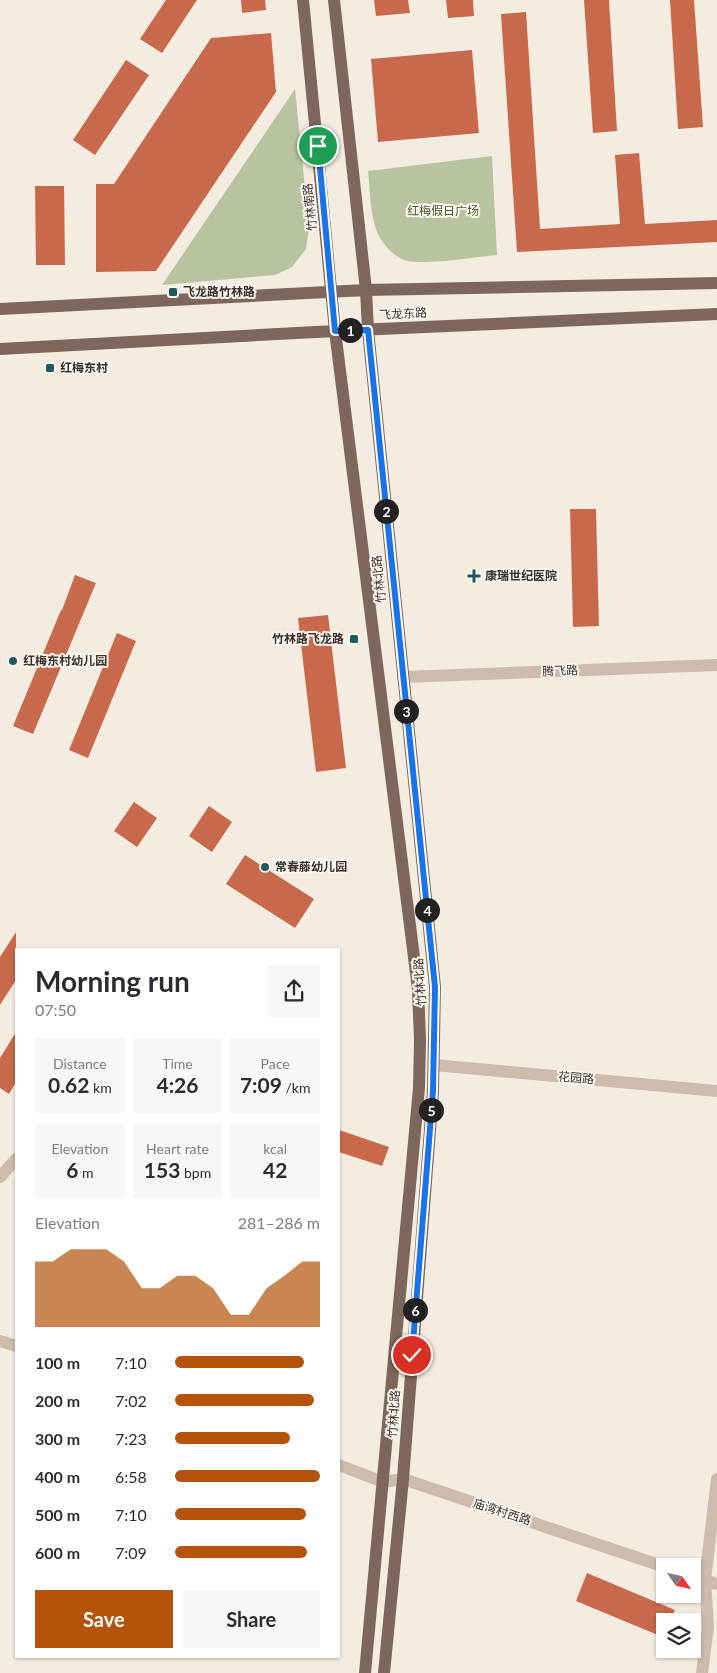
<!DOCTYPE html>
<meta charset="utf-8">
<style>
:root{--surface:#fff;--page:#f7f7f7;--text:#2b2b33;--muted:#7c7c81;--accent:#b45309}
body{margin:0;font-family:Lato,"Noto Sans SC",sans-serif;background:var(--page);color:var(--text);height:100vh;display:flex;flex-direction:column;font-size:19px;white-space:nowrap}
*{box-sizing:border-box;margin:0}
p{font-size:16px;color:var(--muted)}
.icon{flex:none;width:28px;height:28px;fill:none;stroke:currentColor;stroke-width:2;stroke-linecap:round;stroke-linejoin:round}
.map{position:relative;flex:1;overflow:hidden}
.sheet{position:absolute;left:15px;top:948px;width:325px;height:710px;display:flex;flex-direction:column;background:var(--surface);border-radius:0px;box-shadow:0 1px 4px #0004}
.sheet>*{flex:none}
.needle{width:32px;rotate:124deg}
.tools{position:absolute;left:656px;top:1558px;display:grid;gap:10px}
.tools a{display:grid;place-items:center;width:45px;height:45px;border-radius:0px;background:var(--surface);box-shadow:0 1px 4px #0004;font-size:25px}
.pin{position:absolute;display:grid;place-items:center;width:42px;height:42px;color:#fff;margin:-21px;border:2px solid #fff;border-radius:50%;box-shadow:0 1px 5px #0007}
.km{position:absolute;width:25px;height:25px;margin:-12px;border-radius:50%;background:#222;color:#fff;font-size:14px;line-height:25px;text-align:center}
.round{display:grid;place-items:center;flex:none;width:52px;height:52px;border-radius:0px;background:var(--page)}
.overview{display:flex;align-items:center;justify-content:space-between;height:85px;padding:0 20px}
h1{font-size:28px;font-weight:700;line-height:38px}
.figures{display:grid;grid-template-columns:repeat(3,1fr);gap:8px;height:85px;padding:5px 20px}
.figures div{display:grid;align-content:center;border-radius:0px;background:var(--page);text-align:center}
.figures b{font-size:21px;font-weight:700}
.figures small{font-size:14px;font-weight:400}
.figures p{font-size:14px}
.chart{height:140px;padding:10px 20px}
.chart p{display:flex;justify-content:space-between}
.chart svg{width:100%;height:90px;margin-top:5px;fill:var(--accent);opacity:.7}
.primary-button{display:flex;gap:10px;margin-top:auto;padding:10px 20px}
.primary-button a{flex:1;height:58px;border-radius:0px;background:var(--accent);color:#fff;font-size:20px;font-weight:700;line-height:58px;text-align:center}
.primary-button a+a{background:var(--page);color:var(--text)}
ul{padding:0 20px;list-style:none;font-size:16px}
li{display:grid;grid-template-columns:80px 60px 1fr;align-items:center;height:38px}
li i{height:12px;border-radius:6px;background:var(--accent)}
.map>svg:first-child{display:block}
</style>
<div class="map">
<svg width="717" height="1673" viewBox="0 0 717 1673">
<rect width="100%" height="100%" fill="#f4ebe1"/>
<path fill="#b8c4a0" d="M295 89 309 228 306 249 292 267 275 275 162 285Z
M492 156 497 255C474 257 429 265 408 261 395 259 380 242 376 229 370 212 370 190 368 171Z"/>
<path fill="#c8694b" d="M166 0H197L162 53 140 39Z
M241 0H265L266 10 242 13Z
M374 0H408L410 13 376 16Z
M446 0H473L474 16 448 18Z
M584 0H609L617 131 593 133Z
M670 0H694L703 127 678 129Z
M526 12 540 229 620 224 615 155 639 153 645 224 717 220V242L517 252 501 14Z
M271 33 276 92 156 271 96 272V184H114L211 38Z
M472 50 479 133 378 142 371 59Z
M126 60 149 75 95 155 73 140Z
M35 186H64L65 265H36Z
M570 509H596L599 626 573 627Z
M75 575 96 583 33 734 13 726 61 610H62Z
M328 615 346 768 316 772 298 618Z
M117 633 136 641 88 758 69 750Z
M134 802 157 818 137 847 114 831Z
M209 806 232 822 212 852 189 836Z
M245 855 314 899 295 928 226 884Z
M16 932V980L0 1005V957Z
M16 1032V1082L9 1094 0 1088V1058Z
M339 1130 389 1147 382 1166 339 1152Z
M587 1573 675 1610 670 1621H665V1638L576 1601Z"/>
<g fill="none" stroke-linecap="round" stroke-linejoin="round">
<path stroke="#cdbbac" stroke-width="12" d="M403 677 717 665
M434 1065 717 1091
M0 1177 16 1159
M0 1341 16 1346
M339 1465 383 1482 403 1479 665 1567
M692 1576 717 1584
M702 1673 708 1627 705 1580 717 1479"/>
<path stroke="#7d675c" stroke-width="12" d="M303 0 335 331 418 989 420 1040 419 1088 365 1673
M334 0 366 290 368 330 435 987 433 1091 403 1479 384 1673
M0 309 366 290 717 283
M0 349 335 331 717 314"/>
</g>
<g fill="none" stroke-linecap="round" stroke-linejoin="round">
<defs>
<path id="route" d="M318 146 335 331 368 330 435 987 433 1091 412 1355"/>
</defs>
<use href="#route" stroke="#fff" stroke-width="10"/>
<use href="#route" stroke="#1a73e8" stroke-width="6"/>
</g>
<g fill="#1f5a5e" stroke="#fbf5ee" stroke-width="2">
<rect x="168" y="287" width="10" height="10" rx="2.5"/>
<rect x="45" y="363" width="10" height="10" rx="2.5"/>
<path d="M471.5 568.5h5v5h5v5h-5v5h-5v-5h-5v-5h5z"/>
<rect x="349" y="634" width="10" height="10" rx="2.5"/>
<circle cx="13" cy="661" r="5"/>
<circle cx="265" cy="867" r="5"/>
</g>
<g text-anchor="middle" stroke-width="4" stroke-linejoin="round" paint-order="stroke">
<g font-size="12" fill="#3b302b" stroke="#fbf5ee">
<text transform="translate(310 207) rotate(-96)" y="4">竹林南路</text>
<text transform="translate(403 314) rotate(-3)" y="4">飞龙东路</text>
<text transform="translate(379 579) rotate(-96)" y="4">竹林北路</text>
<text transform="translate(560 671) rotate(-2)" y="4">腾飞路</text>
<text transform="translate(420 982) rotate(-94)" y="4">竹林北路</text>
<text transform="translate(576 1078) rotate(5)" y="4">花园路</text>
<text transform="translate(394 1414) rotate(-86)" y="4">竹林北路</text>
<text transform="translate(502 1512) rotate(18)" y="4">庙湾村西路</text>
</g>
<g font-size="12" fill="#4a5a2e" stroke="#fbf5ee">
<text x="443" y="215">红梅假日广场</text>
</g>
<g font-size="12" font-weight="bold" fill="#3b302b" stroke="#fbf5ee" text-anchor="start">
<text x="183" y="296">飞龙路竹林路</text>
<text x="60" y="372">红梅东村</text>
<text x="485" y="580">康瑞世纪医院</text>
<text x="344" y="643" text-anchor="end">竹林路飞龙路</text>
<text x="23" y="665">红梅东村幼儿园</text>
<text x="275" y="871">常春藤幼儿园</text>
</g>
</g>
</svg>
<div class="tools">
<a><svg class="needle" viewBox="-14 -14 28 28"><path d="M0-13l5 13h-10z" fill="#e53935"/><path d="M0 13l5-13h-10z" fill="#7c7c81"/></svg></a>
<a><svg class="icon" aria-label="layers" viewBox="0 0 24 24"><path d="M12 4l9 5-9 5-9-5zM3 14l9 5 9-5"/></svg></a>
</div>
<div class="pin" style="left:318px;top:146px;background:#1e9e55"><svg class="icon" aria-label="arrive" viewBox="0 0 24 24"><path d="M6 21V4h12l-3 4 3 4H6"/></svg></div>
<div class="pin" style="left:412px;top:1355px;background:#d93025"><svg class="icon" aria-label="check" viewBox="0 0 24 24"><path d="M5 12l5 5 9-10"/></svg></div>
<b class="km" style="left:350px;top:330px">1</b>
<b class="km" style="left:386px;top:511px">2</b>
<b class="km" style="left:406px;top:711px">3</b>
<b class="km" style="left:427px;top:910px">4</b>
<b class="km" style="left:431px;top:1110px">5</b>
<b class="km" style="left:415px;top:1310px">6</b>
<section class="sheet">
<div class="overview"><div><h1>Morning run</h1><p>07:50</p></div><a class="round"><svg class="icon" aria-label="share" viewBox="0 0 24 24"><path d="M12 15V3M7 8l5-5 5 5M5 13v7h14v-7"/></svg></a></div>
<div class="figures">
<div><p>Distance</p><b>0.62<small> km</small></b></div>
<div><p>Time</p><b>4:26</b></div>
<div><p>Pace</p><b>7:09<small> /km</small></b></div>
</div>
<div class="figures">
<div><p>Elevation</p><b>6<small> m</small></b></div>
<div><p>Heart rate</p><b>153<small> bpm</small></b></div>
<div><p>kcal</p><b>42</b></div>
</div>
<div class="chart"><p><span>Elevation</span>281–286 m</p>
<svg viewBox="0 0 160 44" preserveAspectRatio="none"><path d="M0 44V12L10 12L20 6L30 6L40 6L50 12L60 25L70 25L80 19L90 19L100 25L110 38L120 38L130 25L140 19L150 12L160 12V44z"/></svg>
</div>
<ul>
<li><b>100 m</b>7:10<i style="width:89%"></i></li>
<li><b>200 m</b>7:02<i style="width:96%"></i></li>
<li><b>300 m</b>7:23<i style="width:79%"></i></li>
<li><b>400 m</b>6:58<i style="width:100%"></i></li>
<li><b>500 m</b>7:10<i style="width:90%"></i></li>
<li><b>600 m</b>7:09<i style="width:91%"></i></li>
</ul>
<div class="primary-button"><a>Save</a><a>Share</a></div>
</section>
</div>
